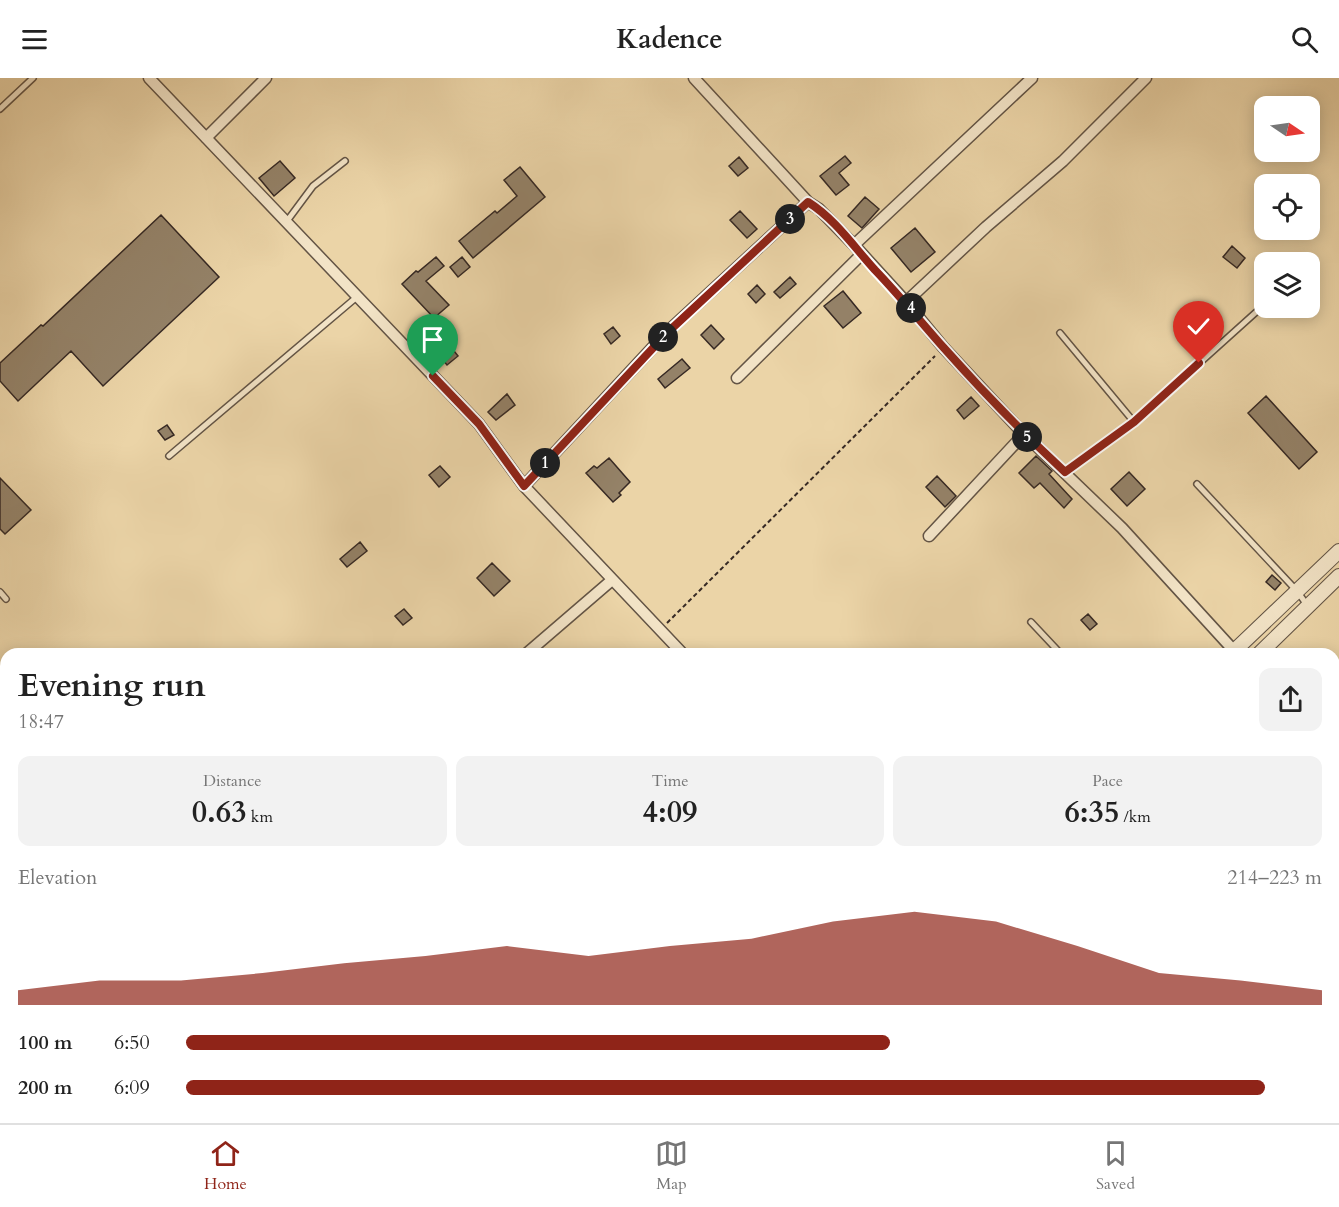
<!DOCTYPE html>
<meta charset="utf-8">
<style>
:root{--surface:#fff;--page:#f2f2f2;--text:#222;--muted:#767676;--line:#e0e0e0;--accent:#8f2418}
body{margin:0;font-family:Cardo,serif;background:var(--page);color:var(--text);height:100vh;display:flex;flex-direction:column;font-size:22px;white-space:nowrap}
*{box-sizing:border-box;margin:0}
p{font-size:20px;color:var(--muted)}
.icon{flex:none;width:33px;height:33px;fill:none;stroke:currentColor;stroke-width:2;stroke-linecap:round;stroke-linejoin:round}
.map{position:relative;flex:1;overflow:hidden}
.drawer{position:absolute;left:0px;top:570px;width:1340px;height:476px;display:flex;flex-direction:column;background:var(--surface);border-radius:18px 18px 0 0;box-shadow:0 3px 15px #0003}
.drawer>*{flex:none}
.needle{width:39px;rotate:103deg}
.fabs{position:absolute;left:1254px;top:18px;display:grid;gap:12px}
.fabs a{display:grid;place-items:center;width:66px;height:66px;border-radius:12px;background:var(--surface);box-shadow:0 3px 15px #0003;font-size:30px}
.pin{position:absolute;display:grid;place-items:center;width:51px;height:51px;color:#fff;margin:-62px -26px;border-radius:50% 50% 50% 0;rotate:-45deg;box-shadow:0 0 6px #0007}
.pin .icon{rotate:45deg}
.km{position:absolute;width:30px;height:30px;margin:-15px;border-radius:50%;background:#222;color:#fff;font-size:16px;line-height:30px;text-align:center}
.round{display:grid;place-items:center;flex:none;width:63px;height:63px;border-radius:12px;background:var(--page)}
.summary{display:flex;align-items:center;justify-content:space-between;height:102px;padding:0 18px}
h1{font-size:33px;font-weight:600;line-height:45px}
.metrics{display:grid;grid-template-columns:repeat(3,1fr);gap:9px;height:102px;padding:6px 18px}
.metrics div{display:grid;align-content:center;border-radius:12px;background:var(--page);text-align:center}
.metrics b{font-size:30px;font-weight:600}
.metrics small{font-size:16px;font-weight:400}
.metrics p{font-size:16px}
.chart{height:168px;padding:12px 18px}
.chart p{display:flex;justify-content:space-between}
.chart svg{width:100%;height:108px;margin-top:6px;fill:var(--accent);opacity:.7}
ul{padding:0 18px;list-style:none;font-size:20px}
li{display:grid;grid-template-columns:96px 72px 1fr;align-items:center;height:45px}
li i{height:15px;border-radius:8px;background:var(--accent)}
header{display:flex;justify-content:space-between;align-items:center;height:78px;padding:0 18px;background:var(--surface);font-size:27px;font-weight:600}
.dock{display:flex;justify-content:space-around;align-items:center;height:84px;border-top:2px solid var(--line);background:var(--surface);font-size:16px;color:var(--muted)}
.dock a{display:grid;justify-items:center;gap:3px}
.dock .active{color:var(--accent)}
.map>svg:first-child{display:block}
</style>
<header><svg class="icon" aria-label="menu" viewBox="0 0 24 24"><path d="M4 6h16M4 12h16M4 18h16"/></svg>Kadence<svg class="icon" aria-label="search" viewBox="0 0 24 24"><circle cx="10" cy="10" r="6"/><path d="M15 15l6 6"/></svg></header>
<div class="map">
<svg width="1339" height="1045" viewBox="0 0 1339 1045">
<rect width="100%" height="100%" fill="#ebd4a7"/>
<filter id="stains"><feTurbulence type="fractalNoise" baseFrequency=".00333" numOctaves="4"/><feColorMatrix values="0 0 0 0 .2 0 0 0 0 .09 0 0 0 0 .02 0 0 0 .5 -.17"/></filter>
<radialGradient id="worn" r=".72"><stop offset=".6" stop-color="#630" stop-opacity="0"/><stop offset="1" stop-color="#630" stop-opacity=".3"/></radialGradient>
<path fill="#948268" stroke="#362924" stroke-width="1.5" d="M845 78 851 85 839 95 849 107 836 117 820 98Z
M739 79 748 90 738 98 729 88Z
M280 83 295 100 274 118 259 100Z
M520 89 545 119 473 180 459 163 495 133 497 135 517 118 504 102Z
M865 119 879 131 862 150 848 138Z
M740 133 757 151 747 160 730 142Z
M161 137 219 199 103 308 71 273 18 323 0 303V285L41 247 43 248Z
M915 150 935 174 911 194 891 170Z
M1232 168 1245 180 1237 190 1223 179Z
M436 179 444 188 426 203 449 227 434 240 402 206 416 193 418 194Z
M462 179 470 189 458 199 450 189Z
M790 199 796 206 780 220 774 214Z
M757 207 765 216 756 225 748 216Z
M843 213 861 235 843 250 824 228Z
M711 247 724 261 714 271 701 257Z
M613 249 620 258 611 266 604 256Z
M446 263 458 278 447 287 435 272Z
M682 281 690 290 665 310 658 301Z
M507 316 515 327 496 342 488 334Z
M1266 318 1317 374 1299 391 1248 335Z
M971 319 979 328 964 341 957 332Z
M167 347 174 357 165 362 158 353Z
M1036 378 1052 393 1049 396 1072 421 1064 430 1040 405 1034 410 1019 395Z
M609 380 630 404 619 415 621 417 613 424 586 395 594 388 597 390Z
M440 388 450 399 439 409 429 397Z
M1129 394 1145 411 1127 428 1111 411Z
M937 398 956 418 945 429 926 409Z
M0 400 31 432 5 456 0 451Z
M360 464 367 473 347 489 340 481Z
M492 485 510 503 494 518 477 500Z
M1272 497 1281 505 1275 512 1266 504Z
M404 531 412 540 403 547 395 538Z
M1088 536 1097 546 1090 552 1081 542Z"/>
<g fill="none" stroke-linecap="round" stroke-linejoin="round">
<defs>
<path id="service" d="M0 31 33 0
M287 143 313 108 345 83
M1060 255 1134 344
M169 378 358 218
M1065 395 1134 344 1264 227
M1197 406 1297 513 1307 527
M0 514 6 521
M1031 544 1061 576
M838 1045 845 1040"/>
<path id="minor" d="M149 0 479 346 524 408 683 576
M694 0 808 124 819 131 854 167 906 224 943 269 1021 353 1122 450 1237 576
M206 60 266 0
M854 167 1032 0
M906 224 986 149 1063 83 1146 0
M737 300 861 177
M524 408 667 254 808 124
M929 458 1024 356
M526 576 612 502
M1334 674 1339 679
M0 865 6 861
M0 891 6 897
M754 1040 758 1045
M998 1040 1003 1045
M1114 1040 1119 1045
M950 1045 958 1040"/>
<path id="tertiary" d="M1231 576 1339 473
M1259 576 1339 498
M689 1045 697 1040
M715 1045 722 1040"/>
</defs>
<use href="#service" stroke="#635445" stroke-width="8"/>
<use href="#minor" stroke="#635445" stroke-width="13"/>
<use href="#tertiary" stroke="#635445" stroke-width="16"/>
<path stroke="#362924" stroke-width="2" stroke-dasharray="4.5 3" stroke-linecap="butt" d="M667 545 935 278
M1329 1045 1339 1035"/>
<use href="#service" stroke="#f2e3c6" stroke-width="5"/>
<use href="#minor" stroke="#f2e3c6" stroke-width="10"/>
<use href="#tertiary" stroke="#f2e3c6" stroke-width="14"/>
</g>
<g fill="none" stroke-linecap="round" stroke-linejoin="round">
<defs>
<path id="route" d="M433 298 479 346 524 408 668 254 808 124C835 141 854 169 875 192 899 217 921 244 944 270 983 314 1023 355 1065 394L1134 344 1199 285"/>
</defs>
<use href="#route" stroke="#fff" stroke-width="12"/>
<use href="#route" stroke="#8f2418" stroke-width="8"/>
</g>
<rect width="100%" height="100%" filter="url(#stains)"/>
<rect width="100%" height="100%" fill="url(#worn)"/>
</svg>
<div class="fabs">
<a><svg class="needle" viewBox="-14 -14 28 28"><path d="M0-13l5 13h-10z" fill="#e53935"/><path d="M0 13l5-13h-10z" fill="#767676"/></svg></a>
<a><svg class="icon" aria-label="locate" viewBox="0 0 24 24"><circle cx="12" cy="12" r="6"/><path d="M12 2v4M12 18v4M2 12h4M18 12h4"/></svg></a>
<a><svg class="icon" aria-label="layers" viewBox="0 0 24 24"><path d="M12 4l9 5-9 5-9-5zM3 14l9 5 9-5"/></svg></a>
</div>
<div class="pin" style="left:433px;top:298px;background:#1e9e55"><svg class="icon" aria-label="arrive" viewBox="0 0 24 24"><path d="M6 21V4h12l-3 4 3 4H6"/></svg></div>
<div class="pin" style="left:1199px;top:285px;background:#d93025"><svg class="icon" aria-label="check" viewBox="0 0 24 24"><path d="M5 12l5 5 9-10"/></svg></div>
<b class="km" style="left:545px;top:385px">1</b>
<b class="km" style="left:663px;top:259px">2</b>
<b class="km" style="left:790px;top:141px">3</b>
<b class="km" style="left:911px;top:230px">4</b>
<b class="km" style="left:1027px;top:359px">5</b>
<section class="drawer">
<div class="summary"><div><h1>Evening run</h1><p>18:47</p></div><a class="round"><svg class="icon" aria-label="share" viewBox="0 0 24 24"><path d="M12 15V3M7 8l5-5 5 5M5 13v7h14v-7"/></svg></a></div>
<div class="metrics">
<div><p>Distance</p><b>0.63<small> km</small></b></div>
<div><p>Time</p><b>4:09</b></div>
<div><p>Pace</p><b>6:35<small> /km</small></b></div>
</div>
<div class="chart"><p><span>Elevation</span>214–223 m</p>
<svg viewBox="0 0 160 44" preserveAspectRatio="none"><path d="M0 44V38L10 34L20 34L30 31L40 27L50 24L60 20L70 24L80 20L90 17L100 10L110 6L120 10L130 20L140 31L150 34L160 38V44z"/></svg>
</div>
<ul>
<li><b>100 m</b>6:50<i style="width:62%"></i></li>
<li><b>200 m</b>6:09<i style="width:95%"></i></li>
</ul>
</section>
</div>
<nav class="dock">
<a class="active"><svg class="icon" aria-label="home" viewBox="0 0 24 24"><path d="M3 11l9-7 9 7M6 9v11h12V9"/></svg>Home</a>
<a><svg class="icon" aria-label="map" viewBox="0 0 24 24"><path d="M3 6l6-2 6 2 6-2v14l-6 2-6-2-6 2zM9 4v14M15 6v14"/></svg>Map</a>
<a><svg class="icon" aria-label="saved" viewBox="0 0 24 24"><path d="M7 4h10v16l-5-4-5 4z"/></svg>Saved</a>
</nav>
